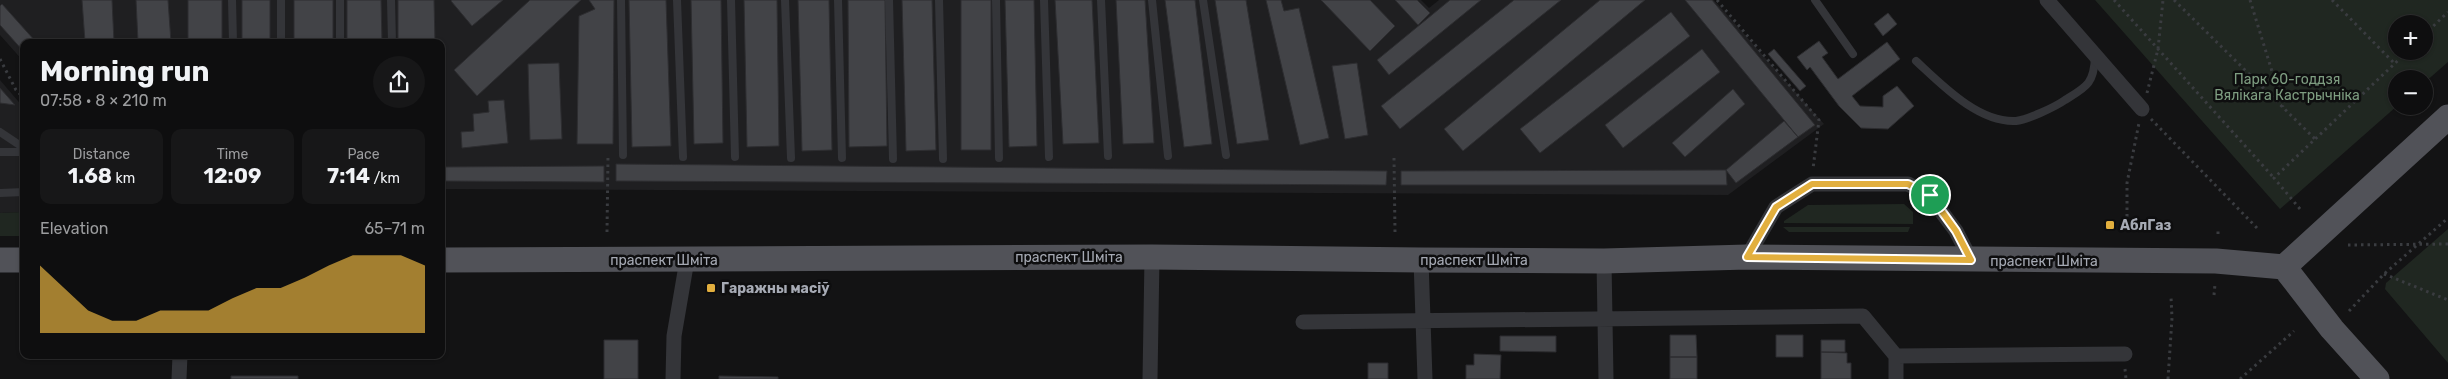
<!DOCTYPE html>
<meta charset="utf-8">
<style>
:root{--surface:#0e0e0f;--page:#171718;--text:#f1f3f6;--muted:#9b9c9e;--line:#2e2e2f;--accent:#e2af3e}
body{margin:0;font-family:Rubik,sans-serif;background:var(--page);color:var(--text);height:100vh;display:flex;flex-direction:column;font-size:19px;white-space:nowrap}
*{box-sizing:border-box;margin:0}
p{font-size:16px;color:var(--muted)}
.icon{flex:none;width:28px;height:28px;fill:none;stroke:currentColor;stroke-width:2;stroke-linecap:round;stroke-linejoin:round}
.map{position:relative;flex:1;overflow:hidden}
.sheet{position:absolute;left:20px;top:39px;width:425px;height:320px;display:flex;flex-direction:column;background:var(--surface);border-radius:10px;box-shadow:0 1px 4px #0004,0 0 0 1px var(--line)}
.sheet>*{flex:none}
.buttons{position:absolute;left:2388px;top:15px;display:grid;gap:10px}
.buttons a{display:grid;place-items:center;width:45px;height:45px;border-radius:50%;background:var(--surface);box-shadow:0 1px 4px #0004,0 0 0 1px var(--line);font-size:25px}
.pin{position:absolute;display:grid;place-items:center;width:42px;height:42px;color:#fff;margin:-21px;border:2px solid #fff;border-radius:50%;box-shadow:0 1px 5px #0007}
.round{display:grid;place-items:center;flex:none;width:52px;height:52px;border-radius:26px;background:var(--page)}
.head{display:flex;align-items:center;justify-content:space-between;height:85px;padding:0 20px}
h1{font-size:28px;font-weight:700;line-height:38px}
.figures{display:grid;grid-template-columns:repeat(3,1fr);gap:8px;height:85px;padding:5px 20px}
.figures div{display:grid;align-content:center;border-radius:10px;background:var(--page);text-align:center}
.figures b{font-size:21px;font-weight:700}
.figures small{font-size:14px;font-weight:400}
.figures p{font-size:14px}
.chart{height:140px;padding:10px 20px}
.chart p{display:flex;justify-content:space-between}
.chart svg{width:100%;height:90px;margin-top:5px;fill:var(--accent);opacity:.7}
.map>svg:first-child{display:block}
</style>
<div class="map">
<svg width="2448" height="379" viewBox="0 0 2448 379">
<rect width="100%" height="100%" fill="#131314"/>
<path fill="#1f1f21" d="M0 0H1421L1429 8 1439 0H1714L1824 124 1728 195 441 189V42H24V62L0 35Z
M0 80 24 108V212L0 213Z"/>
<path fill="#202721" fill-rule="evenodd" d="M2095 0H2448V62L2424 83V79H2396L2397 106 2280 209ZM2396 24H2424V51H2396Z
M1904 204 1913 212V224L1784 223V221L1808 205Z
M24 212V236H0V213Z
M1783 227H1910L1908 232H1789Z
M2448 229V363L2385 289 2386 283Z"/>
<path fill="#424347" stroke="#2d2d30" d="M82 0H112L114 42H85Z
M136 0H168L171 42H138Z
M188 0H222V42H188Z
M242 0H270V42H242Z
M294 0H333V42H294Z
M347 0H381L382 42H347Z
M398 0H434L435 42H398Z
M452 0H503L472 26 451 1Z
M530 0H581L477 96 454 70Z
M589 0H614L613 144H577L579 16 595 9Z
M629 0H666L671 146 632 147Z
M691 0H721L723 143 694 144Z
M744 0H777L779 146 747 147Z
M798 0H829L832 150 802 151Z
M848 0H885L887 146 849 147Z
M902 0H932L936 150 906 151Z
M961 0H991V150H961Z
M1005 0H1034L1037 146 1009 147Z
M1055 0H1092L1099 143 1063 144Z
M1116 0H1145L1154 143 1123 144Z
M1165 0H1195L1212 144 1184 147Z
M1215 0H1246L1269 140 1237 144Z
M1266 0H1281L1284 11 1299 8 1329 138 1300 145Z
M1321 0H1370L1395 26 1370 51Z
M1395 0H1417L1430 13 1418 25Z
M1450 0H1481L1389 75 1377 60Z
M1514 0H1561L1400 129 1381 106Z
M1600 0H1645L1463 151 1444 129Z
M1685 0H1712L1815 125 1798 137Z
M2 4 36 42H24V52L0 25V6Z
M1671 12 1690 36 1540 153 1520 129Z
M1888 13 1897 24 1883 36 1874 24Z
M1819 41 1828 53 1822 57 1838 79 1887 42 1900 59 1852 96 1860 106 1883 107V96L1897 86 1914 106 1888 129 1861 128 1839 106 1810 67 1807 70 1797 57Z
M1702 49 1720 72 1623 148 1605 125Z
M1774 49 1806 86 1800 91 1768 54Z
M559 63 562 139 530 140 528 64Z
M1357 63 1368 135 1345 139 1332 66Z
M0 88 15 105 0 103Z
M1733 89 1745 104 1685 157 1672 143Z
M504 100 508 143 462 148 461 132 474 131 473 114 489 112 488 101Z
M1784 121 1798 137 1736 183 1726 170Z
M616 164 1387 171 1386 185 616 181Z
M604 166V182L441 181V167Z
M1726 170 1727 185H1401V171Z
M1670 335H1696L1697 357H1670Z
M1776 335H1803V357H1776Z
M1500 336H1556V352L1500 351Z
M604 340H638V379H604Z
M1821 340H1845V352H1821Z
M1821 352 1847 353V363H1851V379H1821Z
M1474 354 1501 355 1500 379H1466V365H1474Z
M1670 357H1697V379H1670Z
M1368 363H1388V379H1368Z
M231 376H298V379H231Z
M719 376 778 377V379H719Z"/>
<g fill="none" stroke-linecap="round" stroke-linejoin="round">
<path stroke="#3a3c40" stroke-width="3" stroke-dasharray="2.5 4" stroke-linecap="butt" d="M1717 0 1819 120 1813 169
M2114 0 2274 178
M2174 0 2315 139
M2250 0 2283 107
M2332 0 2395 64
M2424 35 2448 12
M0 59 16 90 24 98
M2147 93 2158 49 2163 0
M2151 119 2257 228
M1394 158 1395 232
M2300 209 2274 178 2408 51
M2127 223V183L2139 123
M607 232 608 156
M2218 234V228
M2348 245 2448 244
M2384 274 2448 300
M2214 295 2215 284
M2349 311 2384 274 2448 218
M2125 369 2126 379
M2168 379 2172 318 2171 297
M2240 379 2294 331"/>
<path stroke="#343539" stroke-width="8" d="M232 0 233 42
M281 0V42
M340 0V42
M391 0 392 42
M621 0 623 155
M677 0 683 157
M731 0 735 157
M785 0 791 158
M838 0 842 158
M889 0 893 159
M939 0 943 159
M996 0 999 158
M1044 0 1049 157
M1101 0 1108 156
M1152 0 1168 156
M1203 0 1226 155
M1815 0 1853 54
M1916 61C1941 84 1978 123 2016 121 2027 120 2055 107 2065 100 2086 87 2094 84 2095 57
M0 132 24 148
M0 152H24
M0 193 24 192"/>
<path stroke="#343539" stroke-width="15" d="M2047 0 2142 109
M1747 257 1776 207 1812 184H1908L1929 195 1956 231 1971 260
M1421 260 1425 379
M1604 261 1606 379
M1303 322 1863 316 1896 356 2125 354
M179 379 180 355
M673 379 674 336 687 260
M1150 379 1152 257
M1896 379V356"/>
<path stroke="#515258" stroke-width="25" d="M0 260H24
M441 260 1152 257 1421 260 1604 261 1747 257 2216 261 2284 267 2448 117
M2284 267 2332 329 2377 379"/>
</g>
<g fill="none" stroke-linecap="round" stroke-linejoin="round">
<defs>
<path id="route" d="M1812 184H1908L1930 195 1956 231 1971 260 1747 257 1776 207Z"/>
</defs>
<use href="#route" stroke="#fff" stroke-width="10"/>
<use href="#route" stroke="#e2af3e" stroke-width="6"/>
</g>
<g fill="#e2af3e" stroke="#0e0e0f" stroke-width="2">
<rect x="2105" y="220" width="10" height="10" rx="2.5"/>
<rect x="706" y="283" width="10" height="10" rx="2.5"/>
</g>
<g text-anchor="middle" stroke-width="5" stroke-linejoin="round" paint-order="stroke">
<g font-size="14" fill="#7e9d81" stroke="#0e0e0f">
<text x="2287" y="84">Парк 60-годдзя<tspan x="2287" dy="16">Вялікага Кастрычніка</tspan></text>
</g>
<g font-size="14" font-weight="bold" fill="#a6aab4" stroke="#0e0e0f" text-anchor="start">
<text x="2120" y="230">АблГаз</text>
<text x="721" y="293">Гаражны масіў</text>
</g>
<g font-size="14" fill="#a6aab4" stroke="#0e0e0f">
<text x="1069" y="262">праспект Шміта</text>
<text x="664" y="265">праспект Шміта</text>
<text x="1474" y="265">праспект Шміта</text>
<text x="2044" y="266">праспект Шміта</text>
</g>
</g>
</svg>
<div class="buttons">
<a>+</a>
<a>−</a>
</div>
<div class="pin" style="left:1930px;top:195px;background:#1e9e55"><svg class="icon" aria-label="arrive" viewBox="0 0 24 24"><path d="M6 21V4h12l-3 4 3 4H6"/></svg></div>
<section class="sheet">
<div class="head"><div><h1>Morning run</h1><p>07:58 · 8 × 210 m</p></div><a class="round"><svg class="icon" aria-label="share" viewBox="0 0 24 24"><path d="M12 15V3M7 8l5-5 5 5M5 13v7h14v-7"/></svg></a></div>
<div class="figures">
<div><p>Distance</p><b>1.68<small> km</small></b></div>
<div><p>Time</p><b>12:09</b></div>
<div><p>Pace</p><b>7:14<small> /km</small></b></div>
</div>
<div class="chart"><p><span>Elevation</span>65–71 m</p>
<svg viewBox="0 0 160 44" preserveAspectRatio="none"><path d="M0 44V11L10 22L20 33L30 38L40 38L50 33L60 33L70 33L80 27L90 22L100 22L110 17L120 11L130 6L140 6L150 6L160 11V44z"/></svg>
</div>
</section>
</div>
